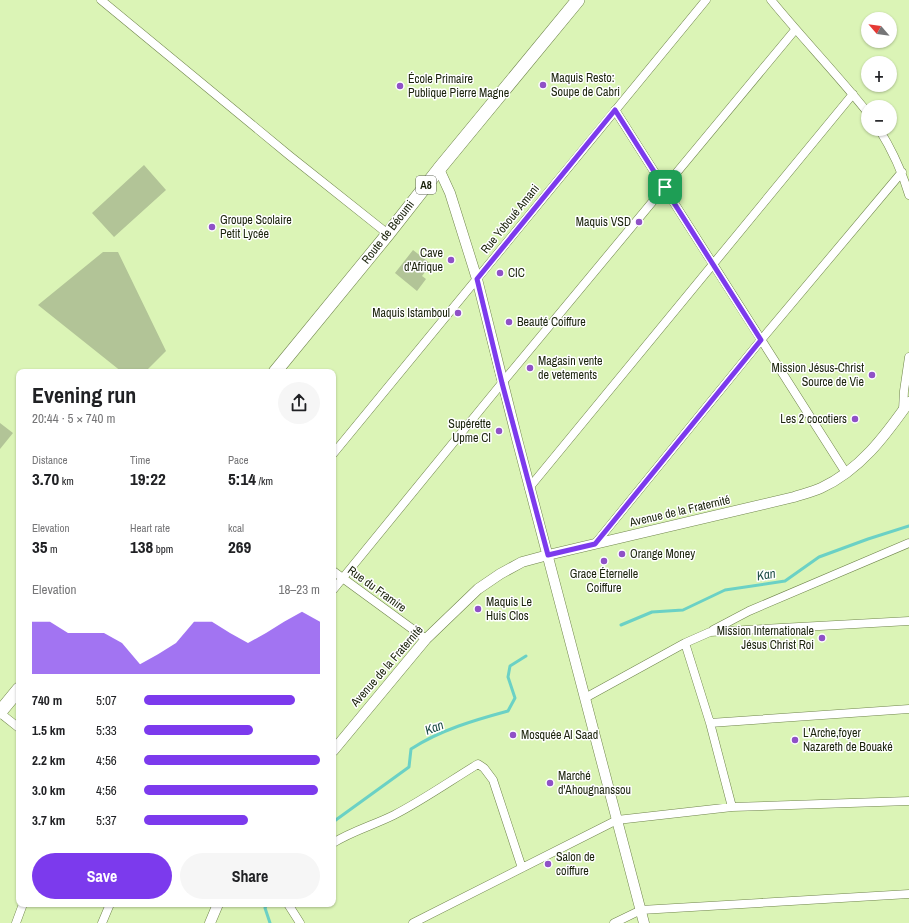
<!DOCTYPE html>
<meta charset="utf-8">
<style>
:root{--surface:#fff;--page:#f6f6f6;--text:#202124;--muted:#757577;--accent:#7c3aed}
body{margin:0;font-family:"Archivo Narrow",sans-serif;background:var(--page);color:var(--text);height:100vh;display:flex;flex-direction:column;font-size:15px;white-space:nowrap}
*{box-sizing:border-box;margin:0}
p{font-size:13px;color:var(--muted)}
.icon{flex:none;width:22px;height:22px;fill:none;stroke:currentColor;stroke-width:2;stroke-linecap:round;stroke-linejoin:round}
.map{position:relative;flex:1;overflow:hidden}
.sheet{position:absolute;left:16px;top:369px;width:320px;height:538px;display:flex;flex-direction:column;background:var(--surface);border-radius:8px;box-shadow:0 1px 3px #0004}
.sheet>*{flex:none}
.needle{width:26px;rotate:298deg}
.fabs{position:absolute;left:861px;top:12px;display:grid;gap:8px}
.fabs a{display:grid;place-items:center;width:36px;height:36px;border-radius:50%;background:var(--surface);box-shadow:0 1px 3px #0004;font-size:20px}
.pin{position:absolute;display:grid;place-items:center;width:34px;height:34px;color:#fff;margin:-17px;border-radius:8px;box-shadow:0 2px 6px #0006}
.round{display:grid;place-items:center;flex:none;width:42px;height:42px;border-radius:21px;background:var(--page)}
.head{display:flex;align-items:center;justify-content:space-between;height:68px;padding:0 16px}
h1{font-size:22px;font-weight:700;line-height:30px}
.figures{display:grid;grid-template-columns:repeat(3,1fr);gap:6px;height:68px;padding:4px 16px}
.figures div{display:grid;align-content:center}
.figures b{font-size:17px;font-weight:700}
.figures small{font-size:11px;font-weight:400}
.figures p{font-size:11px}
.chart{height:112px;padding:8px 16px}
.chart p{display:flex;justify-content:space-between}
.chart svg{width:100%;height:72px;margin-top:4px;fill:var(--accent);opacity:.7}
.action{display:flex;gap:8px;margin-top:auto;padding:8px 16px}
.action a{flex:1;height:46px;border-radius:24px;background:var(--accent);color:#fff;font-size:16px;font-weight:700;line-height:46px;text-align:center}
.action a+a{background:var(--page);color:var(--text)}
ul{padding:0 16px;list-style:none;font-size:13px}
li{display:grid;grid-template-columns:64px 48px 1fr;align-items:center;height:30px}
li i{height:10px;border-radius:5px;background:var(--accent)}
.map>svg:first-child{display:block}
</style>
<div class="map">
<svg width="909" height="923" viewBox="0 0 909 923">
<rect width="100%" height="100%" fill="#dbf4b6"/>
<path fill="#b2c497" d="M144 165 166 190 114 237 92 213Z
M413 250 431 264 422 276 426 279 417 291 395 273Z
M103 252H118L166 351 145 372H122L38 305Z
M0 423 13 433 0 449Z"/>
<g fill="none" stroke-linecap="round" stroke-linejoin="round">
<path stroke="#6bd1c5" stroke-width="3" d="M621 625 652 612 683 610 725 590 785 581 819 557 868 539 909 526
M333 822 409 767 411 749C440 730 475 720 508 711L515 698 508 677 510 666 526 656
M267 904 265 908 270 923"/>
<defs>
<path id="minor" d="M101 0 290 156 388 234
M771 0C802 38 837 74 868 113
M615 110 846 473
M879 129C892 150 902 171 909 195
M903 410 904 391 909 357
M333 454 706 0
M529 488 853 94
M595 544 761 340 902 172
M333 571 426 639
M333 590 502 383 795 30
M713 630 749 611 909 543
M685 643 710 723 732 807
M585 698 685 643 710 632 909 621
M0 713 19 728
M710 723 909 709
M333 843C352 831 374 825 394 815 423 800 450 781 478 764L484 768 493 780 522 868
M288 904 300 923
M16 923 23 904
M102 923 110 904
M413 923 617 820 732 807 909 801
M614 923 641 910 909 894"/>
<path id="tertiary" d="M439 169 450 193 477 279 517 439 644 923
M333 751 426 639 478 589 500 574 522 562 548 555 794 497C803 494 812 492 821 488 860 470 885 436 909 402
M210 923 218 904"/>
<path id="primary" d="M275 372 388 234 439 169 578 0
M0 712 19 689"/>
</defs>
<use href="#minor" stroke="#70854c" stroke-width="9"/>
<use href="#tertiary" stroke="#70854c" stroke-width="11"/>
<use href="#primary" stroke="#70854c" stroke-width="14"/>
<use href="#minor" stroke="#fff" stroke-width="8"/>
<use href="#tertiary" stroke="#fff" stroke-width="10"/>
<use href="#primary" stroke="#fff" stroke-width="13"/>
</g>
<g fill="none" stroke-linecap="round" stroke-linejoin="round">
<defs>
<path id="route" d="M615 110 761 340 595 544 548 555 502 383 477 279Z"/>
</defs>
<use href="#route" stroke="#fff" stroke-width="8"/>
<use href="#route" stroke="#7c3aed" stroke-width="5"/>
</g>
<g fill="#8f51c7" stroke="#fff" stroke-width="1.5">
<circle cx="543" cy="85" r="4"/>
<circle cx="400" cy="86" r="4"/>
<circle cx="639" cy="222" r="4"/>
<circle cx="212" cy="227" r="4"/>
<circle cx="451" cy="260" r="4"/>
<circle cx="500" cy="273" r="4"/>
<circle cx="458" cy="313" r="4"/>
<circle cx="509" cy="322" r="4"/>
<circle cx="530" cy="368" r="4"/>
<circle cx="872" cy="375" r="4"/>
<circle cx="855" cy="419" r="4"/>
<circle cx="499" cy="431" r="4"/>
<circle cx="622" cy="554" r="4"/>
<circle cx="604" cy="561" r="4"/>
<circle cx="478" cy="609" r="4"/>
<circle cx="822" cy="638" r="4"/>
<circle cx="513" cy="735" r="4"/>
<circle cx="795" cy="740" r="4"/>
<circle cx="550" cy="783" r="4"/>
<circle cx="548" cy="864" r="4"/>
</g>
<g text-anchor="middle" stroke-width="3" stroke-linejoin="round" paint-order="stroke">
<rect fill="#fff" stroke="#5f6454" stroke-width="1" x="416" y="176" width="20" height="18" rx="3"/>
<g font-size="11" font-weight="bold" fill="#1a220b">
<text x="426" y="189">A8</text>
</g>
<g font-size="12" fill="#1a220b" stroke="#fff" text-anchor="start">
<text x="551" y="82">Maquis Resto:<tspan x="551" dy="14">Soupe de Cabri</tspan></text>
<text x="408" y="83">École Primaire<tspan x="408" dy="14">Publique Pierre Magne</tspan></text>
<text x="220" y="224">Groupe Scolaire<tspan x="220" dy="14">Petit Lycée</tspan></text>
<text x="631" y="226" text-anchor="end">Maquis VSD</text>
<text x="443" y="257" text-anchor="end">Cave<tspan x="443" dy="14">d'Afrique</tspan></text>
<text x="508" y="277">CIC</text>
<text x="450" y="317" text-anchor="end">Maquis Istamboul</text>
<text x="517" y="326">Beauté Coiffure</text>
<text x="538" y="365">Magasin vente<tspan x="538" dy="14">de vetements</tspan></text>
<text x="864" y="372" text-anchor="end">Mission Jésus-Christ<tspan x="864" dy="14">Source de Vie</tspan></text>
<text x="847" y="423" text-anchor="end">Les 2 cocotiers</text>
<text x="491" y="428" text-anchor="end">Supérette<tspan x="491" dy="14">Upme CI</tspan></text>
<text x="630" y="558">Orange Money</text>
<text x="604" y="578" text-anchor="middle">Grace Éternelle<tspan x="604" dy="14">Coiffure</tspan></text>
<text x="486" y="606">Maquis Le<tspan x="486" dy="14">Huis Clos</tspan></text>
<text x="814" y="635" text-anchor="end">Mission Internationale<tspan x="814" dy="14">Jésus Christ Roi</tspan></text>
<text x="803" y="737">L'Arche,foyer<tspan x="803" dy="14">Nazareth de Bouaké</tspan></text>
<text x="521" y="739">Mosquée Al Saad</text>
<text x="558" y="780">Marché<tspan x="558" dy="14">d'Ahougnanssou</tspan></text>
<text x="556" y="861">Salon de<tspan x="556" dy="14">coiffure</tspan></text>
</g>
<g font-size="12" fill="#1a220b" stroke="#fff">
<text transform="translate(510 219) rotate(-51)" y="4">Rue Yoboué Amani</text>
<text transform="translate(388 232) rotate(-52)" y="4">Route de Béoumi</text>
<text transform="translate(680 511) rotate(-13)" y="4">Avenue de la Fraternité</text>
<text transform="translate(377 589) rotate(36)" y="4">Rue du Framire</text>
<text transform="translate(387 666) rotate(-49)" y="4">Avenue de la Fraternité</text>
</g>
<g font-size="13" font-style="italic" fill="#1f4d48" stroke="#fff">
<text transform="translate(766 574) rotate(-9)" y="5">Kan</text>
<text transform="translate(434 727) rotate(-21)" y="5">Kan</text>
</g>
</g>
</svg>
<div class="fabs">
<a><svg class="needle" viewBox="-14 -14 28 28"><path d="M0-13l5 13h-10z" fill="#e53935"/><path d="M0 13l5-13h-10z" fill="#757577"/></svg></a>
<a>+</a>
<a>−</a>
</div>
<div class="pin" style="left:665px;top:187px;background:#1e9e55"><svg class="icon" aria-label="arrive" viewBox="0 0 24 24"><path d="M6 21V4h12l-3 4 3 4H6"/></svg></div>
<section class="sheet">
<div class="head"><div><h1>Evening run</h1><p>20:44 · 5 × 740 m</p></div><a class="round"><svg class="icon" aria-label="share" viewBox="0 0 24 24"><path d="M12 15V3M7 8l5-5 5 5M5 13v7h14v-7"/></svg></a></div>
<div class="figures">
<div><p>Distance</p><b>3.70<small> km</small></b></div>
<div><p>Time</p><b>19:22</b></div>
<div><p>Pace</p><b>5:14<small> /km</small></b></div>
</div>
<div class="figures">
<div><p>Elevation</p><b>35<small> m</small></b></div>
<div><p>Heart rate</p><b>138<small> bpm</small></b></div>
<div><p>kcal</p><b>269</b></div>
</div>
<div class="chart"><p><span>Elevation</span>18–23 m</p>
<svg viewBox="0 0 160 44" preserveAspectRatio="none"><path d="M0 44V12L10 12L20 19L30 19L40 19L50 25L60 38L70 32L80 25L90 12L100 12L110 19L120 25L130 19L140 12L150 6L160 12V44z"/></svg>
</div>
<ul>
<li><b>740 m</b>5:07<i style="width:86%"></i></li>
<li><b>1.5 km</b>5:33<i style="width:62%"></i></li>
<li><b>2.2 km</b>4:56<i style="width:100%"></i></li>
<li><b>3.0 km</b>4:56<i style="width:99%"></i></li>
<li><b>3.7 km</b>5:37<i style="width:59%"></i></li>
</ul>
<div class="action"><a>Save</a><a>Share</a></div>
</section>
</div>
